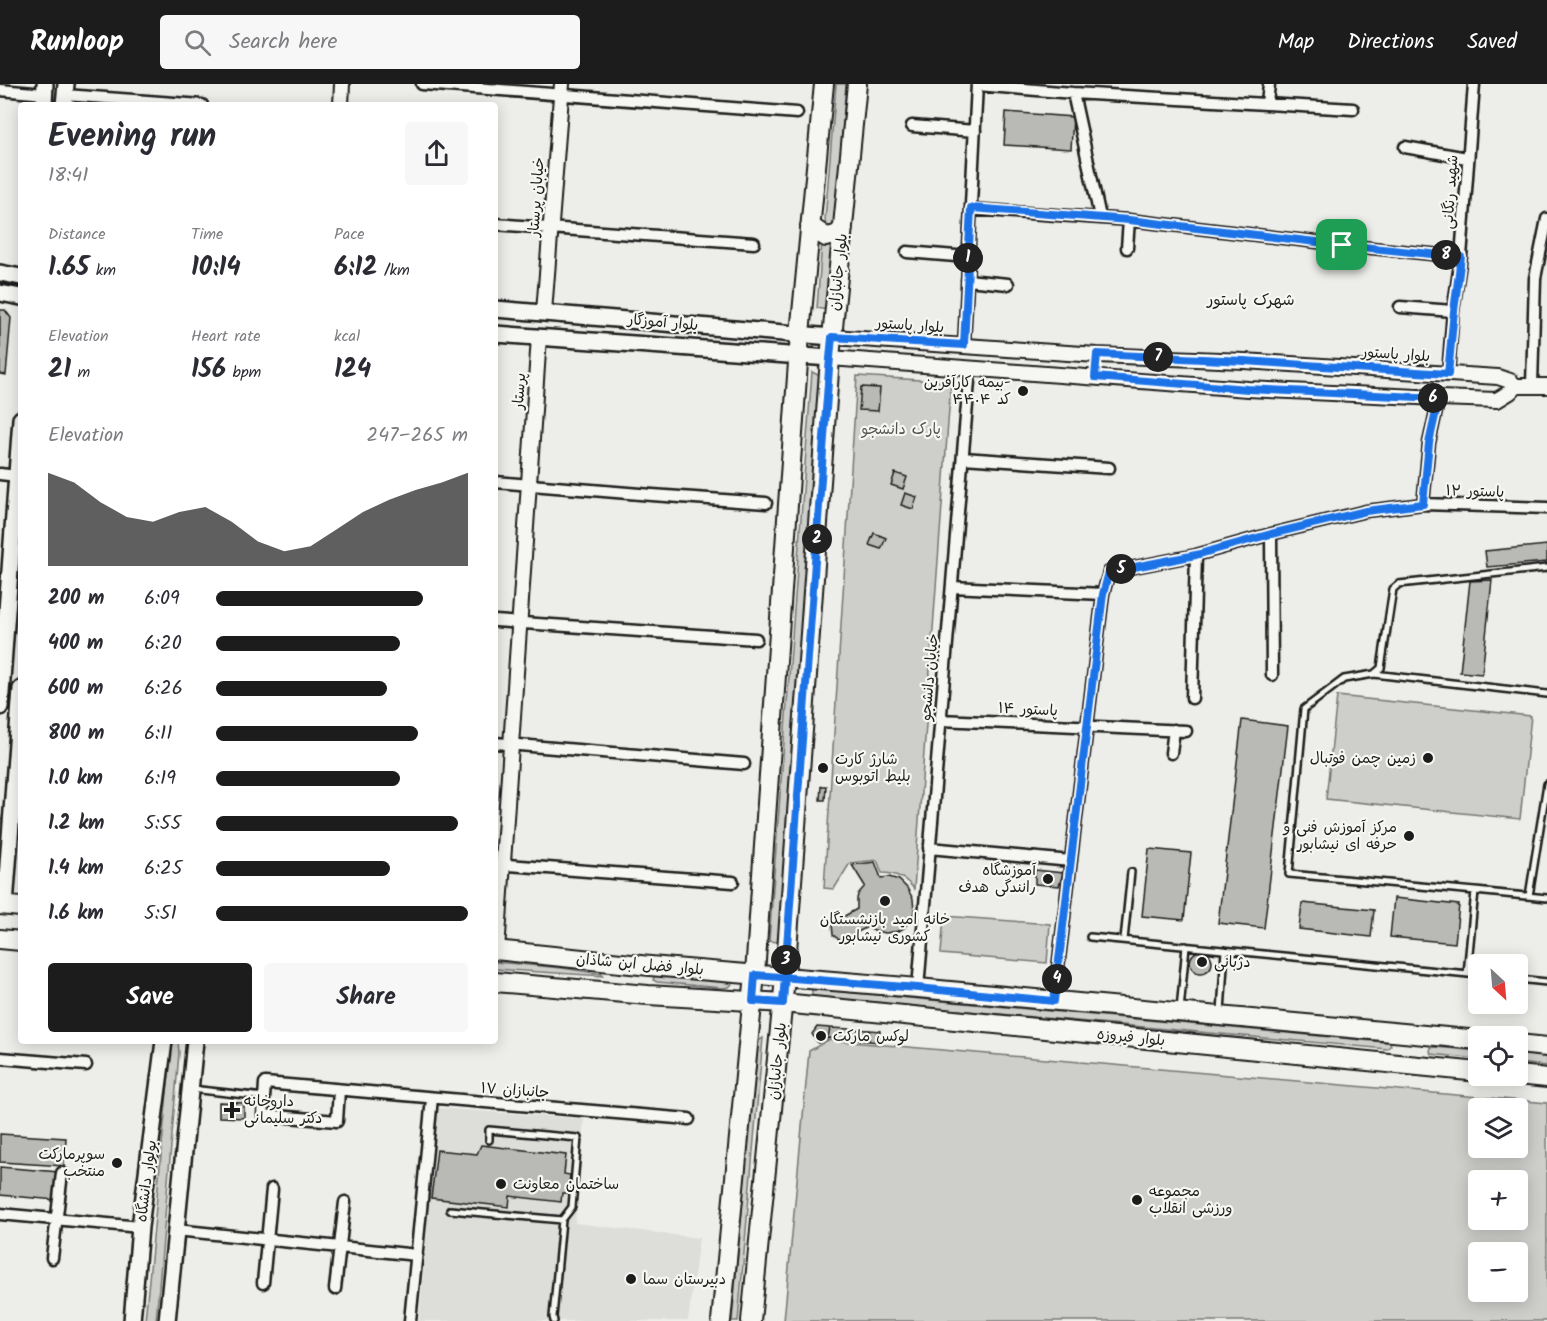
<!DOCTYPE html>
<meta charset="utf-8">
<style>
:root{--surface:#fff;--page:#f7f7f7;--text:#2b2b33;--muted:#7c7c81;--accent:#1c1c1c}
body{margin:0;font-family:Kalam,"Playpen Sans Arabic",sans-serif;background:var(--page);color:var(--text);height:100vh;display:flex;flex-direction:column;font-size:22px;white-space:nowrap}
*{box-sizing:border-box;margin:0}
p{font-size:20px;color:var(--muted)}
.icon{flex:none;width:33px;height:33px;fill:none;stroke:currentColor;stroke-width:2;stroke-linecap:round;stroke-linejoin:round}
.map{position:relative;flex:1;overflow:hidden}
.details{position:absolute;left:18px;top:18px;width:480px;height:942px;display:flex;flex-direction:column;background:var(--surface);border-radius:6px;box-shadow:0 3px 15px #0003}
.details>*{flex:none}
.needle{width:39px;rotate:154deg}
.buttons{position:absolute;left:1468px;top:870px;display:grid;gap:12px}
.buttons a{display:grid;place-items:center;width:60px;height:60px;border-radius:6px;background:var(--surface);box-shadow:0 3px 15px #0003;font-size:30px}
.pin{position:absolute;display:grid;place-items:center;width:51px;height:51px;color:#fff;margin:-26px;border-radius:12px;box-shadow:0 3px 9px #0006}
.km{position:absolute;width:30px;height:30px;margin:-15px;border-radius:50%;background:#222;color:#fff;font-size:16px;line-height:30px;text-align:center}
.round{display:grid;place-items:center;flex:none;width:63px;height:63px;border-radius:6px;background:var(--page)}
.head{display:flex;align-items:center;justify-content:space-between;height:102px;padding:0 30px}
h1{font-size:33px;font-weight:700;line-height:45px}
.figures{display:grid;grid-template-columns:repeat(3,1fr);gap:9px;height:102px;padding:6px 30px}
.figures div{display:grid;align-content:center}
.figures b{font-size:26px;font-weight:700}
.figures small{font-size:16px;font-weight:400}
.figures p{font-size:16px}
.chart{height:168px;padding:12px 30px}
.chart p{display:flex;justify-content:space-between}
.chart svg{width:100%;height:108px;margin-top:6px;fill:var(--accent);opacity:.7}
.cta{display:flex;gap:12px;margin-top:auto;padding:12px 30px}
.cta a{flex:1;height:69px;border-radius:6px;background:var(--accent);color:#fff;font-size:24px;font-weight:700;line-height:69px;text-align:center}
.cta a+a{background:var(--page);color:var(--text)}
ul{padding:0 30px;list-style:none;font-size:20px}
li{display:grid;grid-template-columns:96px 72px 1fr;align-items:center;height:45px}
li i{height:15px;border-radius:8px;background:var(--accent)}
header{display:flex;align-items:center;gap:36px;box-sizing:border-box;height:84px;padding:0 30px;background:var(--accent);color:#fff}
header strong{font-size:28px}
nav{display:flex;gap:33px;margin-inline-start:auto;font-size:21px}
.search{width:420px;height:54px;background:var(--page);display:flex;align-items:center;gap:15px;box-sizing:border-box;padding:0 21px;border-radius:6px;color:var(--muted);font-size:22px}
.map>svg:first-child{display:block}
</style>
<header>
<strong>Runloop</strong>
<div class="search"><svg class="icon" aria-label="search" viewBox="0 0 24 24"><circle cx="10" cy="10" r="6"/><path d="M15 15l6 6"/></svg>Search here</div>
<nav><a>Map</a><a>Directions</a><a>Saved</a></nav>
</header>
<div class="map">
<svg width="1547" height="1237" viewBox="0 0 1547 1237">
<rect width="100%" height="100%" fill="#edede9"/>
<filter id="ink" filterUnits="userSpaceOnUse"><feTurbulence type="fractalNoise" baseFrequency=".0167" numOctaves="2"/><feDisplacementMap in="SourceGraphic" scale="12" xChannelSelector="R" yChannelSelector="G"/><feConvolveMatrix kernelMatrix="1 2 1 2 8 2 1 2 1" color-interpolation-filters="sRGB"/></filter>
<g filter="url(#ink)">
<path fill="#ddddda" d="M438 1024 584 1035 575 1139 699 1154 688 1237H419Z"/>
<path fill="#cececb" stroke="#757574" stroke-width="1.5" fill-rule="evenodd" d="M836 0H846L835 139 832 143 826 142 825 136Z
M822 158 834 159 827 226 817 224Z
M812 288 820 292 778 858 769 857Z
M857 292 951 298 914 805C906 794 896 789 882 789L877 776 850 779 834 805 824 804Z
M1337 612 1531 632 1520 735 1326 715Z
M944 832 1050 840 1047 879 941 870Z
M495 878 562 884 602 890 603 892 495 885Z
M655 891 732 897V900L729 903 722 904 657 898 653 896Z
M812 905 1383 958H1389L1391 961 1387 965 812 913Z
M763 954 738 1237H732L757 958Z
M828 956 1547 1019V1237H784L809 967ZM1479 1024H1518V1064H1479ZM1479 1096H1518V1136H1479ZM1479 1168H1518V1208H1479Z
M172 957H178L179 969 156 1237H145Z
M1435 963 1479 967V975L1431 970 1430 967 1431 964Z
M1518 970 1547 973V982L1518 979Z"/>
<path fill="#b9b9b6" stroke="#1c1c1c" stroke-width="1.5" d="M1006 28 1073 33 1071 65 1004 61Z
M0 226H5L11 234 6 291 0 290Z
M861 303 880 304 878 327 859 326Z
M895 389 907 393 903 405 891 401Z
M905 409 917 413 913 425 901 421Z
M874 449 886 454 881 465 869 461Z
M1547 461V478L1487 483 1485 467Z
M1492 496 1482 590 1460 588 1470 497Z
M1242 636 1288 642 1264 844 1218 839Z
M821 702H826L825 716H820Z
M1149 765 1191 769 1184 836 1142 832Z
M875 778 881 794 889 793 899 796 907 804 913 815 914 828 911 835 904 844 899 847 886 849 874 847 867 843 841 857 833 851 832 839 857 825V815L858 810 865 802 852 781Z
M1035 786 1063 789 1059 802 1035 800Z
M1394 814 1459 821 1455 859 1390 853Z
M1302 819 1374 826 1371 853 1299 845Z
M1190 878a11 11 0 1 1 22 0a11 11 0 1 1-22 0Z
M817 943 830 944 828 954 818 959 812 950Z
M830 944 870 946 869 957 828 954Z
M870 946 880 947 879 958 869 957Z
M219 1018 244 1019V1034L219 1033Z
M0 1050 66 1054 64 1082 0 1078Z
M481 1061 566 1071 564 1090 570 1091 568 1109H562L561 1118 510 1112 509 1123 431 1114 437 1066 477 1070Z
M0 1083 59 1088 56 1116 0 1111Z"/>
<g fill="none" stroke-linecap="round" stroke-linejoin="round">
<defs>
<path id="service" d="M1374 590 1547 610
M1475 807 1547 814
M1529 812 1547 700
M1090 853 1479 891
M1124 856 1131 788
M1467 890 1475 807 1289 790 1304 625 1344 595 1374 590 1381 584 1393 505 1399 500 1547 484
M1518 895 1547 898
M1180 926 1186 862
M1221 928 1225 866
M191 1005 264 1013
M489 1056V1046L578 1054 572 1123 562 1136
M450 1126 562 1136 553 1233 554 1237"/>
<path id="minor" d="M422 0 797 29
M977 1 1073 9 1353 25
M0 6 45 10
M1073 9 1100 133
M65 11 202 21
M1267 20 1269 0
M912 42 975 47
M1405 63 1467 74
M971 125 1129 136 1342 161 1461 173
M495 140 754 159
M1127 164 1129 136
M907 168 968 173
M967 196 1008 200
M1400 223 1453 227
M964 261 977 0
M1448 290 1453 227 1461 173 1474 0
M1532 301 1535 194 1547 135
M963 374 1109 384
M0 390 17 392
M495 398 652 411 766 419
M1423 420 1429 359 1439 314
M1271 450 1272 591
M952 503 1103 510
M495 537 756 555
M1192 614 1196 471
M940 636 1186 647
M495 659 744 680
M1171 669 1174 646
M929 764 1071 777
M495 780 733 798
M918 904 970 285
M1054 917 1103 510 1109 488 1196 471 1271 450 1366 427 1423 420 1547 424
M0 974 86 981
M339 1006 337 1037 263 1031 265 999C406 1012 548 1023 689 1035
M0 1130 140 1143
M176 1146 417 1171
M52 1174 62 1089
M263 1199 272 1105
M335 1205 345 1118
M410 1237 432 1014"/>
<path id="tertiary" d="M341 21 342 0
M544 228 562 0
M832 253 1097 271 1244 277 1498 293 1510 297 1516 302
M830 274 1248 305 1439 314 1497 316 1510 308 1516 302
M1516 302H1547
M497 866 539 253"/>
<path id="secondary" d="M44 21 45 0
M64 21 66 0
M0 189 21 193
M0 209 21 213
M495 225 832 253
M495 250 830 274
M0 623 21 335
M5 821 21 605
M132 1237 140 1143 164 957
M167 1237 195 957"/>
<path id="primary" d="M810 142 826 153 836 151 843 145
M0 821 21 823
M0 855 21 857
M495 866 650 882 918 904 1479 956
M495 898 648 911 783 919 1479 988
M1518 960 1547 963
M1518 991 1547 994
M721 1237 755 890 800 250 824 0
M751 1237 785 894 830 274 857 0"/>
</defs>
<use href="#service" stroke="#1c1c1c" stroke-width="10"/>
<use href="#minor" stroke="#1c1c1c" stroke-width="15"/>
<use href="#tertiary" stroke="#1c1c1c" stroke-width="18"/>
<use href="#secondary" stroke="#1c1c1c" stroke-width="20"/>
<use href="#primary" stroke="#1c1c1c" stroke-width="22"/>
<use href="#service" stroke="#f6f6f2" stroke-width="5"/>
<use href="#minor" stroke="#f6f6f2" stroke-width="10"/>
<use href="#tertiary" stroke="#f6f6f2" stroke-width="14"/>
<use href="#secondary" stroke="#f6f6f2" stroke-width="15"/>
<use href="#primary" stroke="#f6f6f2" stroke-width="18"/>
</g>
</g>
<g fill="none" stroke-linecap="round" stroke-linejoin="round" filter="url(#ink)">
<defs>
<path id="route" d="M1342 161 1129 136 971 124 964 261 832 253 829 285 786 876 783 919 753 917 755 891 918 904 1054 917 1103 510 1109 488 1196 471 1271 450 1366 427 1423 420 1429 359 1439 314 1248 305 1095 293 1097 270 1244 277 1448 290 1454 227 1461 173 1342 161"/>
</defs>
<use href="#route" stroke="#fff" stroke-width="12"/>
<use href="#route" stroke="#1a73e8" stroke-width="8"/>
</g>
<g fill="#1c1c1c" stroke="#f6f6f2" stroke-width="2">
<circle cx="1023" cy="307" r="6"/>
<circle cx="1428" cy="674" r="6"/>
<circle cx="823" cy="684" r="6"/>
<circle cx="1409" cy="752" r="6"/>
<circle cx="1048" cy="795" r="6"/>
<circle cx="885" cy="817" r="6"/>
<circle cx="1202" cy="878" r="6"/>
<circle cx="821" cy="952" r="6"/>
<path d="M229 1017h6v6h6v6h-6v6h-6v-6h-6v-6h6z"/>
<circle cx="117" cy="1079" r="6"/>
<circle cx="501" cy="1100" r="6"/>
<circle cx="1137" cy="1116" r="6"/>
<circle cx="631" cy="1195" r="6"/>
</g>
<g text-anchor="middle" stroke-width="4.5" stroke-linejoin="round" paint-order="stroke">
<g font-size="15" fill="#1c1c1c" stroke="#f6f6f2">
<text transform="translate(1450 108) rotate(-86)" y="5">شهید رنگانی</text>
<text transform="translate(536 113) rotate(-86)" y="5">خیابان پرستار</text>
<text transform="translate(838 188) rotate(-84)" y="5">بلوار جانبازان</text>
<text transform="translate(663 238) rotate(5)" y="5">بلوار آموزگار</text>
<text transform="translate(910 241) rotate(4)" y="5">بلوار پاستور</text>
<text transform="translate(1396 270) rotate(4)" y="5">بلوار پاستور</text>
<text transform="translate(519 307) rotate(-86)" y="5">پرستار</text>
<text transform="translate(1475 407) rotate(2)" y="5">۱۲ پاستور</text>
<text transform="translate(929 593) rotate(-85)" y="5">خیابان دانشجو</text>
<text transform="translate(1028 625) rotate(3)" y="5">پاستور ۱۴</text>
<text transform="translate(640 880) rotate(5)" y="5">بلوار فضل ابن شاذان</text>
<text transform="translate(1131 953) rotate(6)" y="5">بلوار فیروزه</text>
<text transform="translate(777 977) rotate(-84)" y="5">بلوار جانبازان</text>
<text transform="translate(515 1006) rotate(4)" y="5">جانبازان ۱۷</text>
<text transform="translate(146 1097) rotate(-83)" y="5">بولوار دانشگاه</text>
</g>
<g font-size="15" fill="#1c1c1c" stroke="#f6f6f2" text-anchor="start">
<text x="1011" y="303" text-anchor="end">بیمه کارآفرین-<tspan x="1011" dy="17">کد ۴۴۰۴</tspan></text>
<text x="1416" y="679" text-anchor="end">زمین چمن فوتبال</text>
<text x="835" y="680">شارژ کارت<tspan x="835" dy="17">بلیط اتوبوس</tspan></text>
<text x="1397" y="748" text-anchor="end">مرکز آموزش فنی و<tspan x="1397" dy="17">حرفه ای نیشابور</tspan></text>
<text x="1036" y="791" text-anchor="end">آموزشگاه<tspan x="1036" dy="17">رانندگی هدف</tspan></text>
<text x="885" y="840" text-anchor="middle">خانه امید بازنشستگان<tspan x="885" dy="17">کشوری نیشابور</tspan></text>
<text x="1214" y="883">دژبانی</text>
<text x="833" y="957">لوکس مارکت</text>
<text x="244" y="1022">داروخانه<tspan x="244" dy="17">دکتر سلیمانی</tspan></text>
<text x="105" y="1075" text-anchor="end">سوپرمارکت<tspan x="105" dy="17">منتخب</tspan></text>
<text x="513" y="1105">ساختمان معاونت</text>
<text x="1149" y="1112">مجموعه<tspan x="1149" dy="17">ورزشی انقلاب</tspan></text>
<text x="643" y="1200">دبیرستان سما</text>
</g>
<g font-size="15" fill="#515151" stroke="#f6f6f2">
<text x="901" y="350">پارک دانشجو</text>
</g>
<g font-size="16" fill="#1c1c1c" stroke="#f6f6f2">
<text x="1251" y="221">شهرک پاستور</text>
</g>
</g>
</svg>
<div class="buttons">
<a><svg class="needle" viewBox="-14 -14 28 28"><path d="M0-13l5 13h-10z" fill="#e53935"/><path d="M0 13l5-13h-10z" fill="#7c7c81"/></svg></a>
<a><svg class="icon" aria-label="locate" viewBox="0 0 24 24"><circle cx="12" cy="12" r="6"/><path d="M12 2v4M12 18v4M2 12h4M18 12h4"/></svg></a>
<a><svg class="icon" aria-label="layers" viewBox="0 0 24 24"><path d="M12 4l9 5-9 5-9-5zM3 14l9 5 9-5"/></svg></a>
<a>+</a>
<a>−</a>
</div>
<div class="pin" style="left:1342px;top:161px;background:#1e9e55"><svg class="icon" aria-label="arrive" viewBox="0 0 24 24"><path d="M6 21V4h12l-3 4 3 4H6"/></svg></div>
<b class="km" style="left:968px;top:174px">1</b>
<b class="km" style="left:817px;top:455px">2</b>
<b class="km" style="left:786px;top:876px">3</b>
<b class="km" style="left:1057px;top:895px">4</b>
<b class="km" style="left:1121px;top:485px">5</b>
<b class="km" style="left:1433px;top:314px">6</b>
<b class="km" style="left:1158px;top:273px">7</b>
<b class="km" style="left:1446px;top:171px">8</b>
<section class="details">
<div class="head"><div><h1>Evening run</h1><p>18:41</p></div><a class="round"><svg class="icon" aria-label="share" viewBox="0 0 24 24"><path d="M12 15V3M7 8l5-5 5 5M5 13v7h14v-7"/></svg></a></div>
<div class="figures">
<div><p>Distance</p><b>1.65<small> km</small></b></div>
<div><p>Time</p><b>10:14</b></div>
<div><p>Pace</p><b>6:12<small> /km</small></b></div>
</div>
<div class="figures">
<div><p>Elevation</p><b>21<small> m</small></b></div>
<div><p>Heart rate</p><b>156<small> bpm</small></b></div>
<div><p>kcal</p><b>124</b></div>
</div>
<div class="chart"><p><span>Elevation</span>247–265 m</p>
<svg viewBox="0 0 160 44" preserveAspectRatio="none"><path d="M0 44V6L10 10L20 18L30 24L40 26L50 22L60 20L70 26L80 34L90 38L100 36L110 29L120 22L130 17L140 13L150 10L160 6V44z"/></svg>
</div>
<ul>
<li><b>200 m</b>6:09<i style="width:82%"></i></li>
<li><b>400 m</b>6:20<i style="width:73%"></i></li>
<li><b>600 m</b>6:26<i style="width:68%"></i></li>
<li><b>800 m</b>6:11<i style="width:80%"></i></li>
<li><b>1.0 km</b>6:19<i style="width:73%"></i></li>
<li><b>1.2 km</b>5:55<i style="width:96%"></i></li>
<li><b>1.4 km</b>6:25<i style="width:69%"></i></li>
<li><b>1.6 km</b>5:51<i style="width:100%"></i></li>
</ul>
<div class="cta"><a>Save</a><a>Share</a></div>
</section>
</div>
